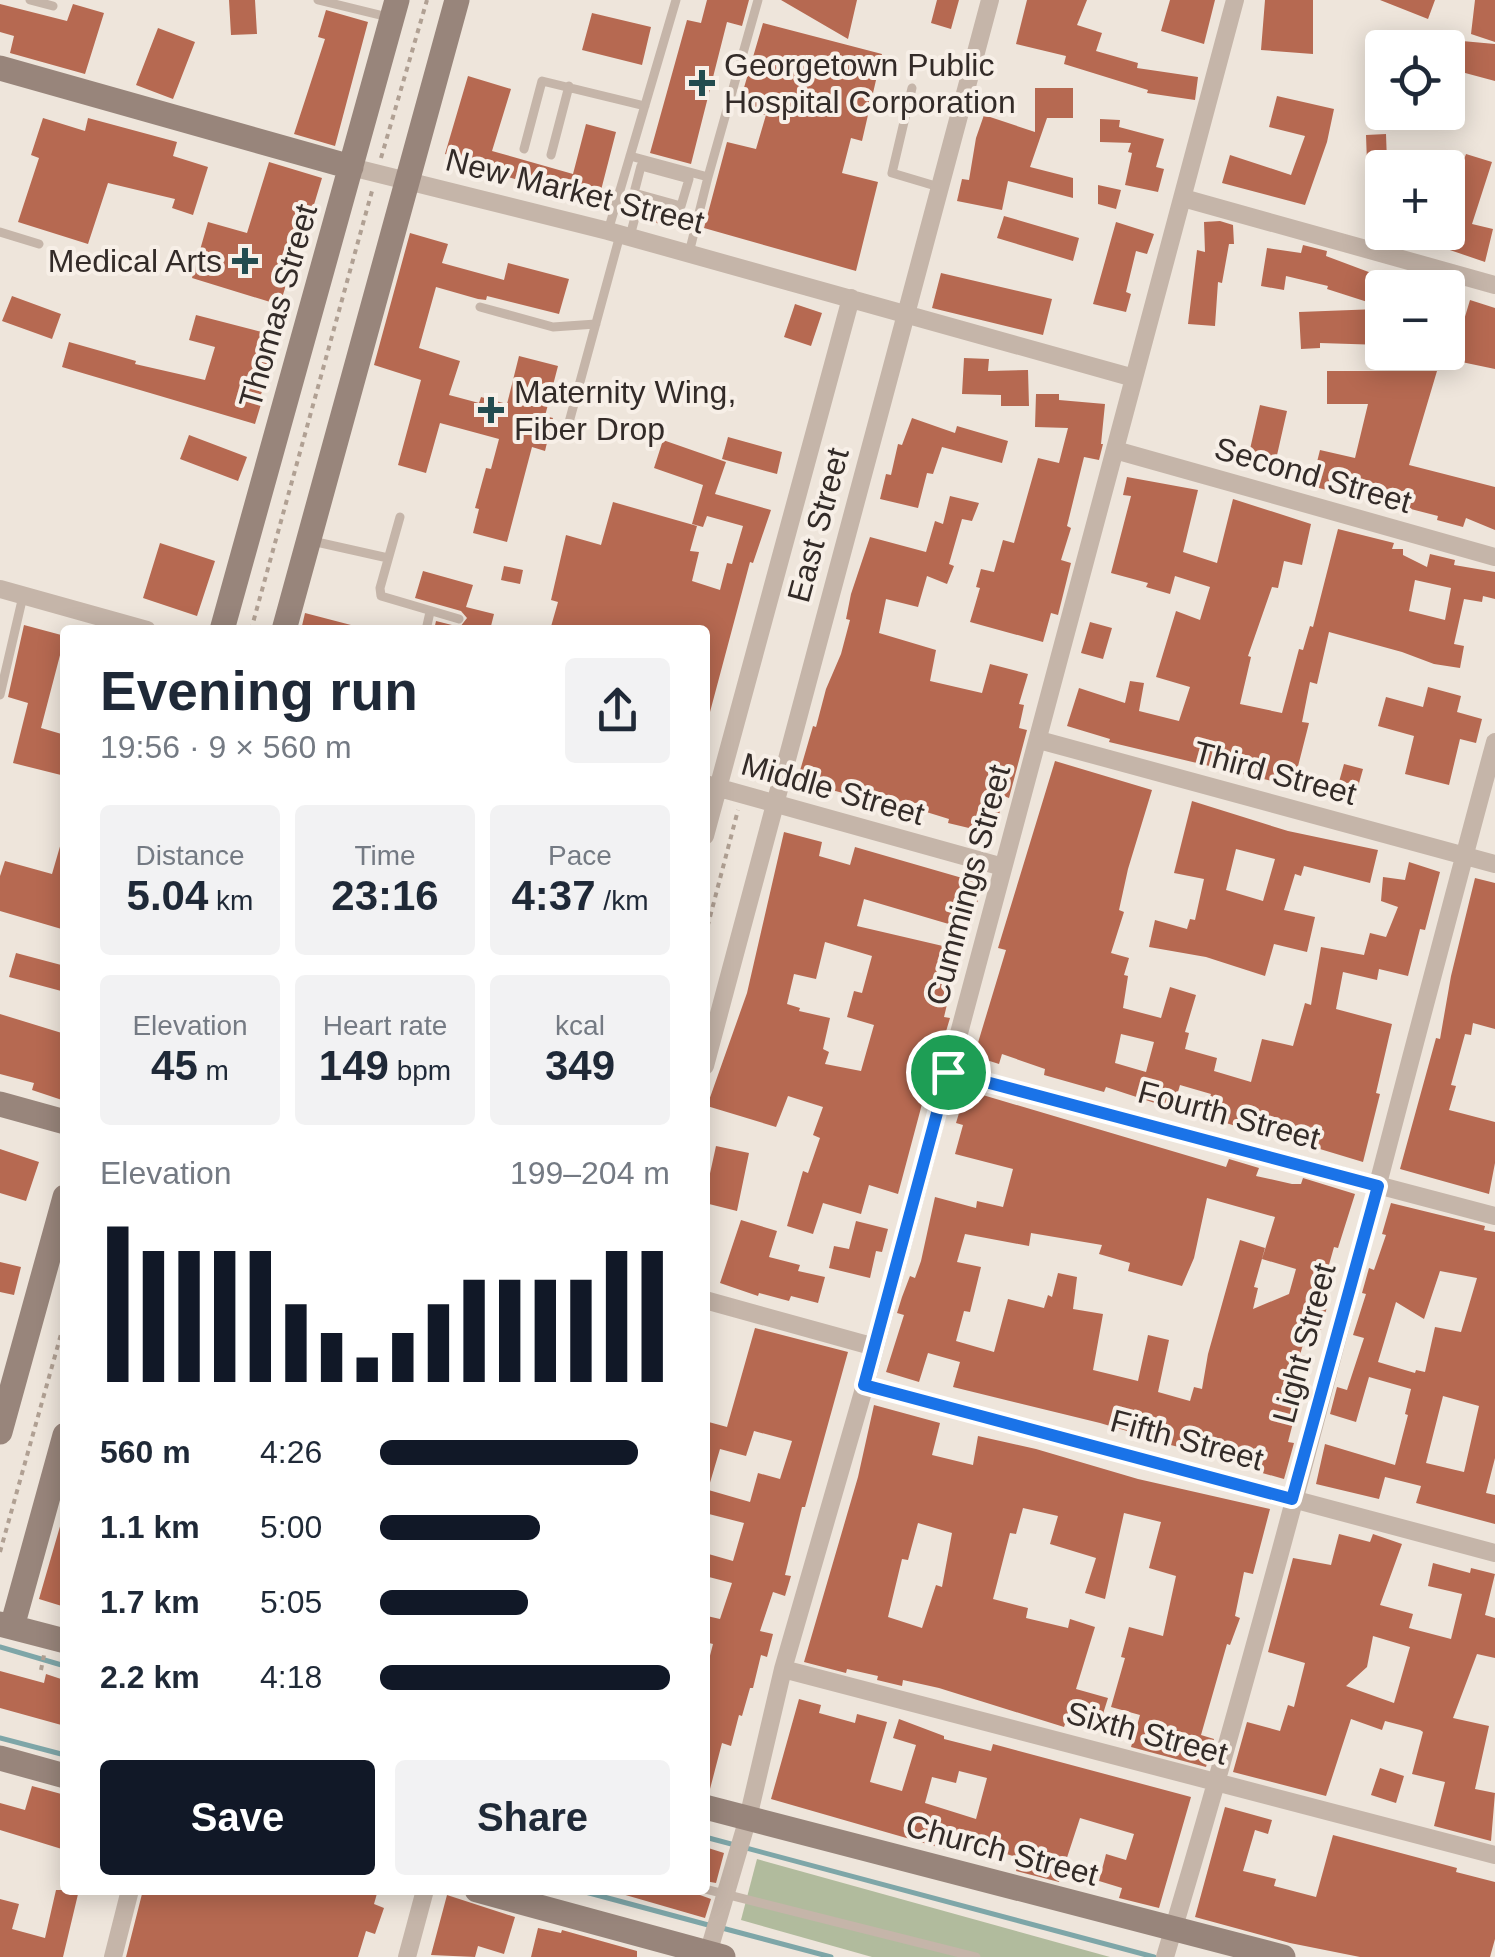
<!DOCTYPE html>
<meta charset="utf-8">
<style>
:root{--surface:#fff;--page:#f2f2f3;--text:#1f2937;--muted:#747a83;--accent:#111827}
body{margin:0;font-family:Arial,sans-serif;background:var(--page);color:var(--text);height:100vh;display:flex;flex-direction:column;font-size:38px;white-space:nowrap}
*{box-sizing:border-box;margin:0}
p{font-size:32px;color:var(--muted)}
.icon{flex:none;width:55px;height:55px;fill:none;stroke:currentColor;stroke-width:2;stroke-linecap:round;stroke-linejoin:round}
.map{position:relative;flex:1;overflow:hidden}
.side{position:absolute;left:60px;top:625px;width:650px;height:1270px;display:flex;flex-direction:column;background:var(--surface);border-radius:10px;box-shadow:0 5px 25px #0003}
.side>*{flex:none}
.tools{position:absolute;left:1365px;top:30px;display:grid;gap:20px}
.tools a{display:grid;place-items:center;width:100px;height:100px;border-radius:10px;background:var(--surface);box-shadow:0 5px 25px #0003;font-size:50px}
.pin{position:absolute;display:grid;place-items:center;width:85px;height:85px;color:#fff;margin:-42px;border:5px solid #fff;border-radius:50%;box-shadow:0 2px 10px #0007}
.round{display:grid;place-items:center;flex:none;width:105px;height:105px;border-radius:10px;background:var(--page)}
.summary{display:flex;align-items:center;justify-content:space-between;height:170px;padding:0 40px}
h1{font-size:55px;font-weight:700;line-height:75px}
.metrics{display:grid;grid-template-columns:repeat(3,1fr);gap:15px;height:170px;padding:10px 40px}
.metrics div{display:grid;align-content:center;border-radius:10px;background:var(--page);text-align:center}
.metrics b{font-size:42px;font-weight:700}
.metrics small{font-size:28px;font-weight:400}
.metrics p{font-size:28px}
.chart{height:280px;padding:20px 40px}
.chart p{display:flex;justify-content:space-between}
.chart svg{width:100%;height:180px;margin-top:10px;stroke:var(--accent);stroke-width:6}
.button{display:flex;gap:20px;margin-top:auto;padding:20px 40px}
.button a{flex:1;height:115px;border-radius:10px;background:var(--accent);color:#fff;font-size:40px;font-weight:700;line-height:115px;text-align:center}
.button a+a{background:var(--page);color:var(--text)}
ul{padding:0 40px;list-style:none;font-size:32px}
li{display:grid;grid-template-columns:160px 120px 1fr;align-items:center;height:75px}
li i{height:25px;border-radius:12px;background:var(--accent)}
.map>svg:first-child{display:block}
</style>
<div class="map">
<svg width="1495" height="1957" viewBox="0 0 1495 1957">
<rect width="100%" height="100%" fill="#eee5db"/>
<path fill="#b1bb9d" d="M757 1859 1110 1957H872L741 1920Z"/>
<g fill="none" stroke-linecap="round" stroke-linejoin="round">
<path stroke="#7ea6a8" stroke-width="5" d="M0 1647 65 1666
M0 1738 65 1755
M705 1837 1154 1957
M578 1890 712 1926
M722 1928 831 1957"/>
</g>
<path fill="#b66951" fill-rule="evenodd" d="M229 0H255L257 34 231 35Z
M707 0H749L742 26 727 22 691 164 650 153 687 20 701 23Z
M781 0H857L848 39Z
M937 0H959L951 29 931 23Z
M1027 0H1087L1077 25 1102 33 1096 51 1138 63 1137 68 1198 77 1195 100 1147 93 1148 90 1064 64 1066 56 1016 44Z
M1170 0H1215L1204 44 1161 31Z
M1265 0H1313V54L1261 50Z
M1380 0H1435L1428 19Z
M1475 0H1495V42L1471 34Z
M0 4 67 21 73 4 104 13 85 74 10 53 14 36 0 32Z
M326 10 368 22 335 146 294 134 325 39 318 37Z
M592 13 651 27 642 65 582 50Z
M763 23 882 54 862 141 851 138 842 173 878 182 856 271 704 228 727 142 756 149 766 115 738 108Z
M158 28 195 42 173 99 136 85Z
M1462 41 1495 44V81L1454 70Z
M468 76 511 89 492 151 573 174 586 124 616 132 599 198 557 187 556 191 491 172 493 168 445 154Z
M1035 88H1073V118H1047L1030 167 1073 178V198L1008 181 1002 210 957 201 962 179 969 180 976 138 984 115 1035 132Z
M1277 96 1334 109 1327 142 1305 205 1222 183 1230 155 1291 175 1305 136 1269 127Z
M43 118 85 131 88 118 177 142 173 156 208 167 193 215 172 208 175 199 108 183 88 244 18 222 39 158 31 155Z
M1100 119 1120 120 1119 127 1164 139 1156 167 1164 169 1158 192 1125 185 1132 153 1128 152 1131 143 1100 142Z
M1386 134 1387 162 1367 163 1366 135Z
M1466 154 1492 162 1472 224 1493 229 1485 262 1444 248 1457 194 1452 192Z
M269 162 322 178 307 228 303 227 280 305 192 278 208 222 247 233Z
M1098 185 1121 190 1116 209 1098 204Z
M657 208 679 214 675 228 653 222Z
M1004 216 1079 238 1073 261 997 238Z
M1220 221 1233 225 1234 244H1229L1222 283 1218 282 1215 326 1188 324 1197 250 1205 252 1204 222Z
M1116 222 1154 234 1147 254 1136 251 1126 292 1131 294 1126 312 1093 304Z
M410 233 448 244 442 263 504 280 508 263 569 279 559 314 487 296 486 300 478 299 436 287 419 348 460 361 449 395 479 403 481 397 507 404 519 356 558 366 545 416 553 418 545 451 532 447 507 542 473 533 479 509 475 508 486 468 491 469 499 439 440 423 426 473 398 465 421 380 374 365Z
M1303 245 1327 251 1326 256 1382 277 1380 306 1327 289 1328 286 1286 276 1284 290 1261 286 1267 248 1301 253Z
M941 273 1052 299 1043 335 932 308Z
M12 296 61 314 52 339 2 321Z
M1470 300 1495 308V369L1452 360Z
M795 304 822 313 811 346 784 337Z
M1378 309 1370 332 1382 336V345L1320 343V348L1301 349 1299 312Z
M196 315 281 337 259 400 262 401 255 424 62 367 69 342 136 361 135 364 205 380 215 347 189 340Z
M964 358 989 359 988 371 1028 370 1029 406H1001V395L962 394Z
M1327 371H1437L1409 465 1495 487V530L1466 518 1463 527 1437 520 1438 516 1376 500 1378 496 1342 484 1339 493 1311 486 1320 450 1355 458 1368 404H1327Z
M1036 394H1059V400L1105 404 1101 444H1103L1099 460 1084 457 1067 526 1071 528 1061 560 1071 563 1058 615 1051 613 1043 642 970 622 980 588 976 587 981 569 994 572 1003 540 1014 543 1038 458 1059 463 1068 428 1035 427Z
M1260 405 1287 411 1275 464 1248 458Z
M912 418 955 433 957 426 1008 441 1002 463 942 447 933 474 927 473 918 508 880 499 886 474 891 475 898 444 902 445Z
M189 435 247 457 238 481 180 459Z
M728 437 782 452 777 474 722 459Z
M663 440 726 462 715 494 771 510 753 563 750 562 710 712H705V630H550L558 602 551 600 566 535 601 545 613 502 697 526 690 551 699 552 692 581 720 590 727 563 732 564 743 526 707 516 703 527 692 524 703 485 654 468Z
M1127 477 1198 490 1183 552 1217 563 1233 499 1311 524 1302 565 1284 561 1278 588 1272 587 1248 656 1251 657 1240 704 1282 713 1299 649 1303 650 1310 626 1313 627 1338 529 1394 543 1392 549H1403V555L1427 567 1430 554 1455 560 1454 565 1495 572V599L1483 596 1482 602 1464 599 1454 644 1464 646 1460 668 1434 664 1402 652 1329 632 1317 684 1310 682 1302 722 1309 723 1293 786 1109 742 1110 739 1067 726 1079 688 1125 703 1130 681 1144 683 1139 711 1179 721 1190 687 1156 677 1176 611 1200 620 1210 587 1175 576 1170 594 1146 587 1148 583 1111 573 1131 496 1123 495ZM1415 580 1451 588 1445 620 1409 611Z
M950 496 979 503 972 521 962 519 949 564 954 566 947 584 927 576 918 607 886 599 879 633 936 650 930 681 982 693 990 664 1028 674 1019 704 1024 705 1019 728 1027 730 1009 798 1004 796 994 834 948 823 949 819 894 802 893 806 797 781 813 726 816 727 826 689 841 654 850 620 846 619 851 594 870 537 926 552 935 521 943 524Z
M160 543 215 561 197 616 143 598Z
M504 566 523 570 520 584 501 580Z
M423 571 473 585 466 607 494 614 490 630H434L436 621 460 627 467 618 461 611 415 598Z
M305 613 351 625 350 630H301Z
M1090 622 1112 628 1103 659 1081 653Z
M24 625 65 636 41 728 65 735V776L13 763 28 703 8 697Z
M1428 687 1461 696 1457 712 1482 719 1476 743 1460 739 1449 785 1405 774 1414 736 1378 726 1386 697 1423 707Z
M1055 761 1152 790 1128 869 1119 910 1124 912 1111 953 1129 958 1124 975 1128 976 1123 1008 1161 1018 1170 987 1196 995 1185 1032 1189 1033 1185 1049 1217 1058 1214 1071 1251 1082 1262 1039 1293 1046 1305 1003 1311 1005 1321 947 1364 955 1370 933 1386 937 1398 907 1381 901 1383 877 1405 880 1409 862 1440 872 1425 930 1420 929 1408 976 1379 969 1377 980 1343 972 1336 1009 1392 1024 1376 1093 1380 1094 1363 1162 1300 1143 1304 1131 1269 1120 1264 1135 1204 1116 1211 1094 1180 1085 1173 1109 1106 1087 1104 1092 1044 1075 1045 1069 1002 1054 999 1064 974 1056 1006 950 998 948ZM1121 1034 1154 1042 1146 1072 1115 1063Z
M1344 764 1363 769 1354 801 1335 796Z
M1192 801 1288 831 1378 850 1370 883 1304 866 1301 876 1295 874 1284 910 1315 917 1307 952 1274 944 1265 976 1206 957 1149 947 1155 920 1187 929 1190 919 1195 920 1204 879 1174 873ZM1236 849 1275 859 1263 901 1226 890Z
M784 832 822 842 819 856 850 865 855 847 983 884 969 930 864 899 857 926 960 950 944 1017 950 1018 933 1075 930 1074 898 1194 869 1185 861 1214 823 1203 813 1234 787 1226 803 1171 808 1173 820 1138 813 1135 823 1107 788 1096 776 1127 707 1106 747 993ZM825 942 872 956 862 993 854 991 847 1017 874 1025 861 1071 825 1064 829 1052 823 1049 830 1018 799 1011 800 1008 787 1004 794 974 816 979Z
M61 843 65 844V930L0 911V876L5 861 52 874Z
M1475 878 1495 883V1029L1473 1023 1471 1035 1465 1034 1451 1085 1456 1086 1449 1110 1495 1122V1163L1489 1194 1400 1169 1436 1038 1440 1039 1451 976Z
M16 953 65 966V992L9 977Z
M0 1014 65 1034V1101L32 1090 34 1083 0 1074Z
M966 1090 1226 1167 1229 1159 1259 1168 1256 1176 1292 1184H1301L1303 1178 1355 1194 1338 1248 1334 1247 1321 1293 1330 1295 1321 1330 1308 1327 1300 1355 1310 1357 1288 1442 1294 1443 1284 1479 1241 1467 1242 1463 1127 1434V1431L1100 1423 953 1387 960 1362 928 1353 919 1382 886 1372 904 1315 897 1313 902 1297 910 1276 915 1278 921 1261 935 1197 976 1208 977 1201 1003 1207 1013 1169 955 1154 963 1125 956 1123ZM1207 1198 1275 1217 1262 1259 1296 1269 1289 1294 1253 1309 1258 1288 1254 1287 1265 1248 1240 1240 1208 1354 1202 1389 1194 1387 1190 1401 1158 1392 1169 1340 1148 1335 1138 1381 1093 1370 1103 1314 1073 1309 1077 1277 1058 1273 1052 1297 1048 1295 1044 1308 1008 1299 994 1352 956 1341 964 1311 970 1312 981 1267 957 1262 965 1234 1029 1246 1031 1233 1102 1245 1099 1254 1130 1263 1128 1271 1182 1286 1194 1258Z
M716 1146 749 1153 737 1211 705 1203V1177L709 1178Z
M0 1149 39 1162 26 1201 0 1193Z
M1391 1203 1485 1226 1484 1230 1495 1232V1458L1486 1493 1495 1495V1524L1416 1503 1421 1486 1385 1477 1379 1499 1316 1484 1325 1444 1395 1465 1408 1415 1405 1414 1411 1389 1369 1377 1356 1422 1330 1414 1337 1387 1347 1390 1364 1338 1353 1335 1366 1294 1362 1293 1369 1268 1374 1270 1386 1235 1382 1234ZM1440 1271 1477 1278 1461 1332 1435 1327 1425 1372 1416 1370 1415 1373 1378 1362 1396 1302 1424 1319ZM1443 1396 1479 1406 1464 1472 1426 1463Z
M741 1220 777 1231 769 1257 800 1265 798 1271 825 1277 818 1303 791 1296 789 1301 759 1293 758 1296 720 1283Z
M856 1221 888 1229 882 1252 876 1251 870 1278 829 1268 834 1246 849 1249Z
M0 1262 21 1267 14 1295 0 1292Z
M755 1328 848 1352 805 1507H802L785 1575 791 1576 785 1596 773 1592 760 1631 773 1634 767 1657 761 1655 753 1688H750L742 1716 739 1715 731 1746 722 1743 710 1789 705 1788V1698L710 1678 705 1675 713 1644 705 1642V1623L707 1616 720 1619 732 1583 705 1576V1553L733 1561 744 1523 705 1513V1489L750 1502 758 1473 780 1479 792 1441 754 1431 746 1456 720 1449 709 1486 705 1485V1421L727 1427Z
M874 1405 940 1423 932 1455 973 1465 978 1436 1036 1449 1138 1479 1270 1509 1253 1574 1244 1572 1235 1616 1240 1618 1230 1645 1227 1644 1201 1735 1214 1739 1206 1767 1131 1747 1140 1715 1111 1707 1125 1658 1121 1657 1129 1627 1163 1636 1176 1576 1149 1568 1161 1522 1124 1513 1105 1599 1085 1593 1096 1558 1050 1544 1058 1516 1023 1508 1016 1534 1010 1533 993 1599 1028 1608 1026 1618 1068 1628 1070 1619 1095 1627 1076 1689 1108 1698 1097 1733 1065 1724 1064 1727 939 1688 903 1680 902 1686 877 1680 878 1676 847 1669 846 1673 804 1662 858 1477ZM918 1523 952 1533 942 1587 936 1585 922 1628 888 1617 902 1559 908 1560Z
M61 1523 65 1524V1607L39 1599Z
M1339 1534 1370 1542 1373 1534 1402 1544 1380 1605 1413 1614 1409 1628 1451 1639 1462 1594 1428 1586 1433 1563 1470 1573 1471 1568 1495 1574 1485 1615 1495 1618V1658L1477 1654 1453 1718 1489 1726 1475 1789 1495 1793 1491 1841 1434 1826 1445 1782 1412 1774 1423 1732 1420 1730 1385 1721 1382 1730 1351 1719 1326 1796 1233 1772 1247 1722 1280 1731 1288 1705 1294 1707 1305 1663 1268 1652 1293 1558 1331 1565ZM1373 1636 1410 1647 1394 1703 1346 1686 1367 1667Z
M0 1671 44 1683 46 1674 64 1680 60 1691 65 1692V1726L0 1708Z
M799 1699 821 1705 819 1713 855 1723 857 1714 887 1722 870 1782 902 1791 916 1745 893 1738 899 1719 944 1736V1739L991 1751 993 1744 1191 1797 1159 1908 1119 1898 1122 1888 1099 1881 1106 1854 1126 1860 1134 1834 1080 1818 1059 1882 1016 1871 1020 1858 966 1842 962 1854 771 1799ZM959 1771 987 1778 976 1819 925 1803 932 1777 956 1783Z
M1380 1768 1404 1776 1396 1803 1371 1795Z
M32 1786 65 1795V1850L0 1830V1803L25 1810Z
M1225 1807 1272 1820 1268 1834 1255 1830 1243 1871 1276 1879 1274 1886 1316 1897 1333 1835 1457 1868 1456 1872 1495 1882V1939L1490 1957H1360L1290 1943 1195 1917Z
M705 1847 724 1853 716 1883 705 1881Z
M56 1890H79L63 1957H0V1899L19 1904 12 1929 45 1938Z
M143 1890H378L374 1904 384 1908 375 1934 366 1931 358 1957H126Z
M623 1890H697L700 1895 711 1899 705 1918 622 1894Z
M447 1895 515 1917 504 1954 478 1946 475 1957 431 1955Z
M538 1928 561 1933 562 1930 637 1951V1957H531Z"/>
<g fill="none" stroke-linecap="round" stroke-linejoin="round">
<path stroke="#b0a093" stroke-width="4" stroke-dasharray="5 5" stroke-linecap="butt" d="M381 158 427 0
M251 630 372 191
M705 936 738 810
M0 1552 65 1320
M41 1670 44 1655"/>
<path stroke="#c5b5a9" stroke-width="9" d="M30 0 53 6
M318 0 388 17
M912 88 892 173 939 187
M524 149 542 81 645 106
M551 155 569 86
M630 156 708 177 689 253
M641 166 689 179 681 206 634 193Z
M708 177 758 0
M608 231 676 0
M0 232 39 244
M630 236 641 195
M480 307 553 327 596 324
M565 437 620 235
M400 517 380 588 381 596 459 619
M312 541 388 558
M426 630 430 612
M0 695 23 596
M705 1889 976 1957"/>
<path stroke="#c5b5a9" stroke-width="18" d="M351 167 608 231 1134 378
M1183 198 1495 285
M1115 450 1495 557
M0 589 147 630
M1039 740 1495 864
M705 784 1003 867
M705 836 851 298
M705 1066 990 0
M948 1072 1495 1216
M705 1300 875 1347
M865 1385 1495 1553
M783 1669 1495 1855
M113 1957 130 1890
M407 1957 425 1890
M707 1957 748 1818 783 1669 865 1385 1235 0
M1165 1957C1286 1555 1385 1147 1495 742"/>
<path stroke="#98857b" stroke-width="25" d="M0 68 351 167
M222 630 397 0
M284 630 457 0
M0 1104 65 1122
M0 1432 65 1197
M0 1624 65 1641
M12 1627 65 1435
M0 1758 65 1776
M705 1807 1283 1957
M477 1890 723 1957"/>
</g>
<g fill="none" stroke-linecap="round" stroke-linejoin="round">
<defs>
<path id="route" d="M948 1072 1378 1186 1292 1499 864 1385Z"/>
</defs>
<use href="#route" stroke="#fff" stroke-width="20"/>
<use href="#route" stroke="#1a73e8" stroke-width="12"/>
</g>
<g fill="#234c4f" stroke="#f7efe7" stroke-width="4">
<path d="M697 68h10v10h10v10h-10v10h-10v-10h-10v-10h10z"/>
<path d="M240 246h10v10h10v10h-10v10h-10v-10h-10v-10h10z"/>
<path d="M486 395h10v10h10v10h-10v10h-10v-10h-10v-10h10z"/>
</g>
<g text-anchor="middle" stroke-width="8" stroke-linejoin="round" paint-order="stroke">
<g font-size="32" fill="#332b28" stroke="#f7efe7" text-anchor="start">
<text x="724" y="76">Georgetown Public<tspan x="724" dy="37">Hospital Corporation</tspan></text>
<text x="222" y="272" text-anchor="end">Medical Arts</text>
<text x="514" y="403">Maternity Wing,<tspan x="514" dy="37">Fiber Drop</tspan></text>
</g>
<g font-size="32" fill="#332b28" stroke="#f7efe7">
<text transform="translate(575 191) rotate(14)" y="11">New Market Street</text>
<text transform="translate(278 306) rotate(-74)" y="11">Thomas Street</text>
<text transform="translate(1313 475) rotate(16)" y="11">Second Street</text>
<text transform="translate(818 525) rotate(-75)" y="11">East Street</text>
<text transform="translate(1275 773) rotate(15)" y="11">Third Street</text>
<text transform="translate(833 789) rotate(16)" y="11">Middle Street</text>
<text transform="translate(968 885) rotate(-75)" y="11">Cummings Street</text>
<text transform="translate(1229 1115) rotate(15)" y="11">Fourth Street</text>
<text transform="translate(1304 1343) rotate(-75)" y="11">Light Street</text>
<text transform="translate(1187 1440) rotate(15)" y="11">Fifth Street</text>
<text transform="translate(1147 1733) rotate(15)" y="11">Sixth Street</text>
<text transform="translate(1002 1850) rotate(15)" y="11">Church Street</text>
</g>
</g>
</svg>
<div class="tools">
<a><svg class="icon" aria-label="locate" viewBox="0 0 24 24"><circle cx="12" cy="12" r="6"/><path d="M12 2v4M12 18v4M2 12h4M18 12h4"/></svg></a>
<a>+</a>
<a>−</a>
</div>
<div class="pin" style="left:948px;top:1072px;background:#1e9e55"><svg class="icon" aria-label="arrive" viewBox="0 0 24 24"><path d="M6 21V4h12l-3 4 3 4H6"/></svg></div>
<section class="side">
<div class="summary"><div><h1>Evening run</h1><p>19:56 · 9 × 560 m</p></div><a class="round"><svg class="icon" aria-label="share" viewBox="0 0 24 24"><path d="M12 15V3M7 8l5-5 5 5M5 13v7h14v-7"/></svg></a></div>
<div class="metrics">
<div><p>Distance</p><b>5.04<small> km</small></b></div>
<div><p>Time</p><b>23:16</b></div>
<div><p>Pace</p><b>4:37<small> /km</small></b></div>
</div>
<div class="metrics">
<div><p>Elevation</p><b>45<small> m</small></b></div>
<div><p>Heart rate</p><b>149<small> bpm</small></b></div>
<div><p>kcal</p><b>349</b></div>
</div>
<div class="chart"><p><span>Elevation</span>199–204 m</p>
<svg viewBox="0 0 160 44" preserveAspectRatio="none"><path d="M5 44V6M15 44V12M25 44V12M35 44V12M45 44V12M55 44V25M65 44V32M75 44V38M85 44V32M95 44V25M105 44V19M115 44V19M125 44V19M135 44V19M145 44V12M155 44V12"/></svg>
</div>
<ul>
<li><b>560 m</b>4:26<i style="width:89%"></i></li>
<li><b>1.1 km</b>5:00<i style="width:55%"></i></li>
<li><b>1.7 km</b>5:05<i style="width:51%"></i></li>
<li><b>2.2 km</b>4:18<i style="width:100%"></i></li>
</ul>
<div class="button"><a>Save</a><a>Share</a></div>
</section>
</div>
